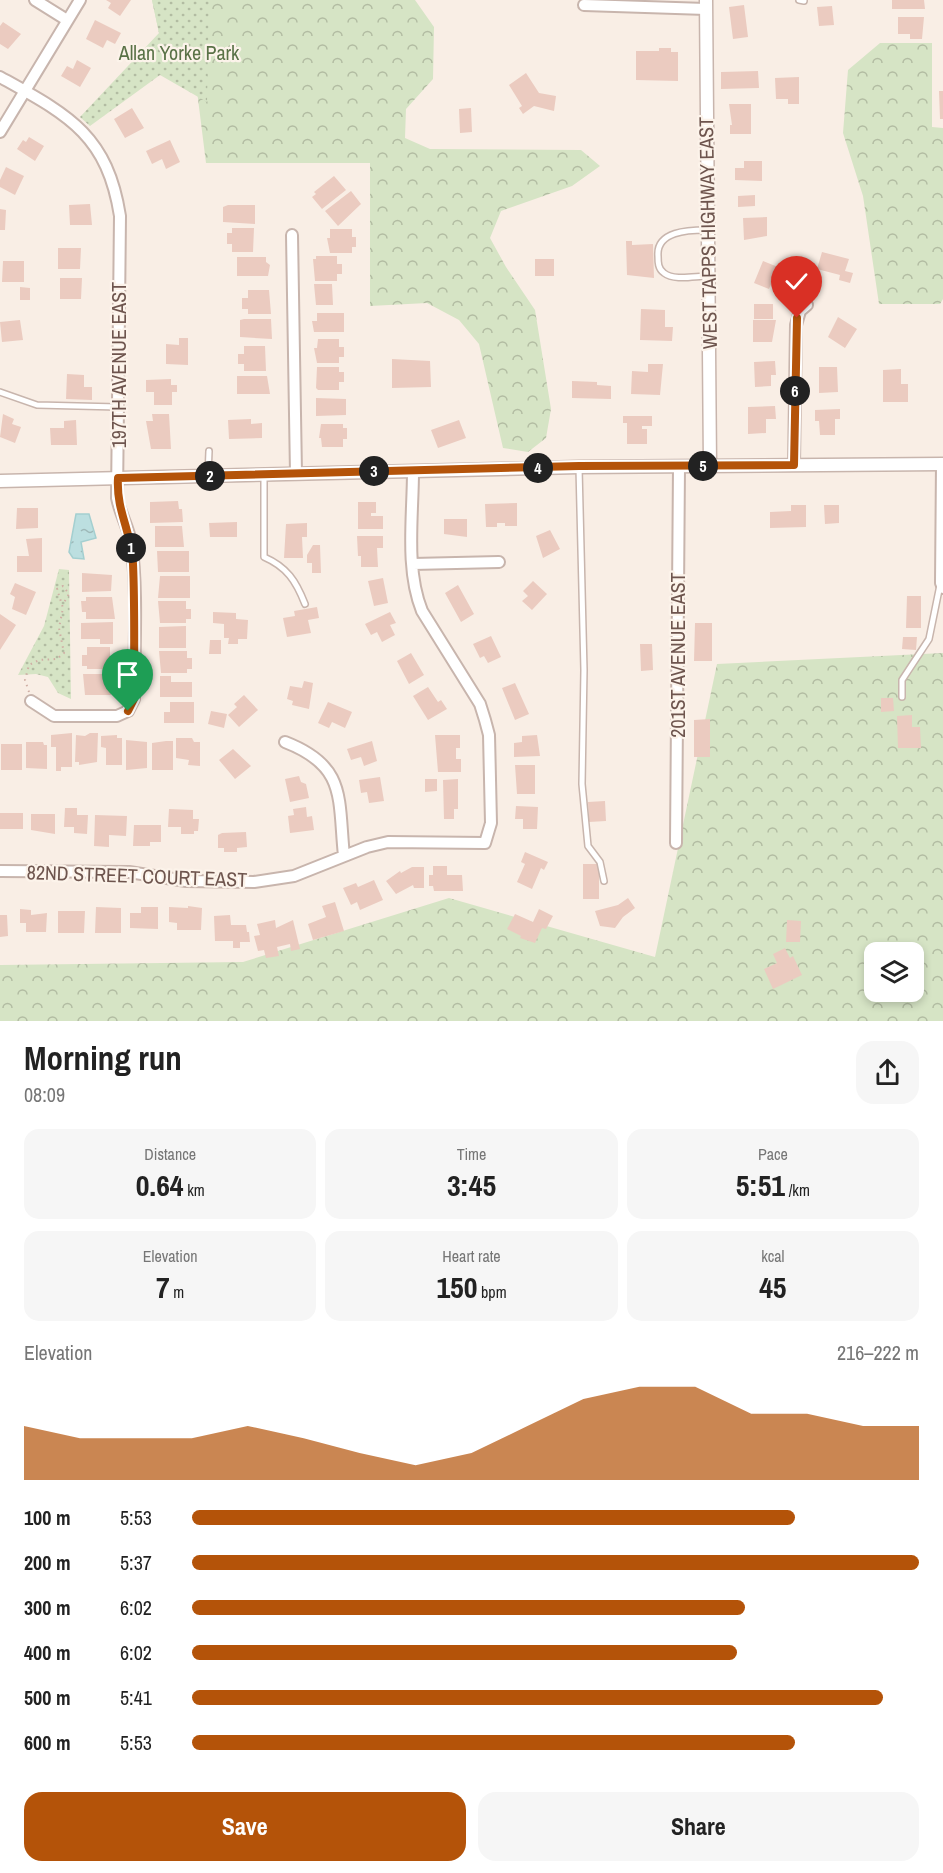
<!DOCTYPE html>
<meta charset="utf-8">
<style>
:root{--surface:#fff;--page:#f6f6f6;--text:#222;--muted:#767676;--accent:#b45309}
body{margin:0;font-family:"Archivo Narrow",sans-serif;background:var(--page);color:var(--text);height:100vh;display:flex;flex-direction:column;font-size:22px;white-space:nowrap}
*{box-sizing:border-box;margin:0}
p{font-size:20px;color:var(--muted)}
.icon{flex:none;width:33px;height:33px;fill:none;stroke:currentColor;stroke-width:2;stroke-linecap:round;stroke-linejoin:round}
.map{position:relative;height:1021px;overflow:hidden}
.panel{display:flex;flex-direction:column;background:var(--surface);flex:1}
.panel>*{flex:none}
.tools{position:absolute;left:864px;top:942px;display:grid;gap:12px}
.tools a{display:grid;place-items:center;width:60px;height:60px;border-radius:12px;background:var(--surface);box-shadow:0 3px 9px #0003;font-size:30px}
.pin{position:absolute;display:grid;place-items:center;width:51px;height:51px;color:#fff;margin:-62px -26px;border-radius:50% 50% 50% 0;rotate:-45deg;box-shadow:0 0 6px #0007}
.pin .icon{rotate:45deg}
.km{position:absolute;width:30px;height:30px;margin:-15px;border-radius:50%;background:#222;color:#fff;font-size:16px;line-height:30px;text-align:center}
.round{display:grid;place-items:center;flex:none;width:63px;height:63px;border-radius:18px;background:var(--page)}
.head{display:flex;align-items:center;justify-content:space-between;height:102px;padding:0 24px}
h1{font-size:33px;font-weight:700;line-height:45px}
.metrics{display:grid;grid-template-columns:repeat(3,1fr);gap:9px;height:102px;padding:6px 24px}
.metrics div{display:grid;align-content:center;border-radius:15px;background:var(--page);text-align:center}
.metrics b{font-size:30px;font-weight:700}
.metrics small{font-size:16px;font-weight:400}
.metrics p{font-size:16px}
.chart{height:168px;padding:12px 24px}
.chart p{display:flex;justify-content:space-between}
.chart svg{width:100%;height:108px;margin-top:6px;fill:var(--accent);opacity:.7}
.primary-button{display:flex;gap:12px;margin-top:auto;padding:12px 24px}
.primary-button a{flex:1;height:69px;border-radius:18px;background:var(--accent);color:#fff;font-size:24px;font-weight:700;line-height:69px;text-align:center}
.primary-button a+a{background:var(--page);color:var(--text)}
ul{padding:0 24px;list-style:none;font-size:20px}
li{display:grid;grid-template-columns:96px 72px 1fr;align-items:center;height:45px}
li i{height:15px;border-radius:8px;background:var(--accent)}
.map>svg:first-child{display:block}
</style>
<div class="map">
<svg width="943" height="1021" viewBox="0 0 943 1021">
<defs>
<pattern id="forest-crowns" width="20" height="18" patternUnits="userSpaceOnUse" patternTransform="scale(1.5)"><rect width="20" height="18" fill="#d6e4c5"/><path d="M2 6a3 3 0 1 1 6 0M12 15a3 3 0 1 1 6 0" fill="none" stroke="#b2bca2"/></pattern>
<pattern id="park-dots" width="8" height="8" patternUnits="userSpaceOnUse" patternTransform="scale(1.5)"><rect width="8" height="8" fill="#d6e4c5"/><path d="M2 2h.1M6 6h.1" fill="none" stroke="#b2bca2" stroke-width="1.8" stroke-linecap="round"/></pattern>
<pattern id="water-ripples" width="26" height="14" patternUnits="userSpaceOnUse" patternTransform="scale(1.5)"><rect width="26" height="14" fill="#bcdfe0"/><path d="M2 4q2-2 4 0t4 0M15 11q2-2 4 0t4 0" fill="none" stroke="#9db8b8"/></pattern>
</defs>
<rect width="100%" height="100%" fill="#f9eee5"/>
<path fill="url(#forest-crowns)" fill-rule="evenodd" d="M152 0H415L434 27 433 79 406 109 405 138 430 149 581 150 600 166 572 186 501 211 490 238 506 267 535 310 551 409 546 438 528 452 503 448 479 344 459 320 427 303 370 306V163H206L196 83 159 33Z
M880 43H932V127L943 128V299L940 304H879L863 196 843 133 848 70Z
M943 653V1021H0V965L243 962 449 898 655 957 717 664ZM874 952H914V992H874Z"/>
<path fill="url(#park-dots)" d="M152 0H209L207 102 160 75 90 126 80 117 159 33Z
M59 569 69 570 71 699 58 693 48 677 36 674 18 675 44 626Z"/>
<path fill="url(#water-ripples)" stroke="#a4cfd0" stroke-width="1.5" d="M76 514H89L96 538 81 542 84 559 73 558 69 552Z"/>
<path fill="#ebcbc0" d="M106 0H131L120 16 108 8 111 3Z
M892 0H924L925 9H892Z
M744 5 748 37 733 39 729 7Z
M832 6 834 25 819 26 817 7Z
M898 17H924L922 39H910V34H898Z
M95 20 121 33 115 44 107 40 103 48 86 39Z
M3 22 21 34 8 49 0 44V26Z
M659 48H671V52H678V81L636 80V51H659Z
M77 60 91 68 80 87 61 76 67 66 73 69Z
M758 71 759 88 721 89V72Z
M526 73 539 93 556 96 554 111 534 106 523 114 519 108 522 106 509 85Z
M799 77V104H788V99H776L775 78Z
M939 91H943V119H940Z
M729 104H751V134H730V125H732Z
M132 108 144 128 125 138 114 119Z
M471 108 472 132 460 133 459 109Z
M29 137 44 146 35 161 17 149 23 140 26 142Z
M170 140 180 162 166 169 162 159 152 164 146 151Z
M744 161H762V181L735 180V168H744Z
M6 167 24 176 15 195 0 187V180Z
M334 176 346 190 322 209 312 197 316 194 314 192Z
M351 191 361 204 338 226 325 211Z
M755 195V206L738 207V196Z
M90 204 92 225H70L69 205Z
M228 205H255V224L223 222V207Z
M0 209 6 210 5 230H0Z
M767 217V236L744 240 743 218Z
M232 228H254L253 252H232V244H227V233H232Z
M330 229H352V237H356V247H352V253H330L327 238H330Z
M626 241H632V245L653 244 654 278 627 275Z
M58 248H81L80 269H58Z
M822 252 849 259 845 271 853 273 850 283 839 280 840 275 817 269Z
M316 256H337V264H342V274H337V281H315L313 259H316Z
M237 257H266V262L270 265 268 276H237Z
M535 259H554V276H535Z
M3 261H24V282H2Z
M763 261 778 267 769 289 754 283Z
M60 278H82L81 299H60Z
M314 284H332L333 305H316Z
M20 287 30 288V300H20Z
M248 290H269L271 314H248V309H242V298H248Z
M754 304H773V319H754Z
M641 309 665 310V327H673L672 341 640 340Z
M317 313H344V332H314L312 321H317Z
M838 317 857 329 845 348 828 337Z
M244 319H271L272 339 240 337V320Z
M20 320 23 340 2 342 0 322Z
M753 320H776L772 342H753Z
M179 338H188V365L166 364V344L179 345Z
M318 339H339V347H344V357H339V363H317L314 348H317Z
M244 346H265L266 371H244V364H238V354H244Z
M392 359 430 361 431 387 392 388Z
M775 361 776 375H771V386L755 387 754 362Z
M648 364H663L660 395 631 394 632 371 648 372Z
M317 367H339V372H344V382H339V390H318L316 388Z
M819 367H837L838 392 819 393Z
M901 369V384H908V402H883V370Z
M67 374 84 375V387H92V400L66 399Z
M237 376H267L270 394H237Z
M171 379V385H177V392H172V405H154V392H146V380Z
M572 381 597 382V385L611 386V399L572 398Z
M316 398 346 399V415L316 416Z
M775 406 776 419H766V433L748 434V407Z
M840 409V419H835V435H820L819 421H815V410Z
M3 414 14 419 12 424 21 427 15 443 0 437Z
M152 414H169L171 449H151L146 421H153Z
M623 416H652V426H642V429H647V444H627V423H623Z
M251 419V424L262 423V438L229 439 228 420Z
M76 420 77 445H51L50 428H64V421Z
M459 420 466 438 438 448 431 430Z
M321 424H343V428H347V439H343V447H322L321 438H319Z
M178 501 179 509H182L183 522 150 523V502Z
M358 502H376V513H371V516H383V529H358Z
M517 503V526H505V523H497V527H486L485 504Z
M791 505H806V527L770 528V512L791 511Z
M824 505H839V523L825 524Z
M17 508H38V528L16 529Z
M444 519H467V537L444 534Z
M237 522V537H210L209 523Z
M307 523V537H302L303 558H284L286 524Z
M155 526H182L184 547H155Z
M550 530 560 549 543 558 536 536Z
M357 536H383V548H377L378 567H361V556H358Z
M42 538V572H17V556H29L26 539Z
M313 545H320L321 573H312V563H307V555Z
M157 551H189V572H158Z
M82 573 112 575 111 591 82 592Z
M160 576H190V598H158Z
M383 578 388 603 374 606 368 581Z
M533 581 547 594 532 610 522 601 528 596 523 591Z
M15 583 36 592 26 615 12 609 15 597 10 594Z
M458 585 474 614 461 622 445 593Z
M907 596H921V628H906Z
M86 597H112L115 619H86V612H82L81 601H86Z
M158 601H186V609H191V619H186V623H160Z
M317 607 319 618 308 620 311 633 287 637 283 618 295 616 294 611Z
M213 612 236 613V619L248 620 247 639H238V644H228L229 638H224V624L213 623Z
M390 612 396 623 390 625 395 635 382 642 377 632 371 635 365 624Z
M0 614 16 625 0 650Z
M113 622V644H100V639H81V623Z
M695 623H712V661H694Z
M186 626V648H159V627Z
M491 636 501 657 488 663 484 656 480 658 473 644Z
M903 637H917L916 650 902 649Z
M210 640H221V654H209Z
M640 644H652L653 670 641 671Z
M87 647H110V669H87V666H82V655H87Z
M159 651H187V658H192V669H187V673H161Z
M411 653 424 675 409 684 397 661Z
M83 674H111V695H85Z
M160 676H171V682H192V697H160Z
M304 681 313 683 309 709 292 705 293 701 287 699 290 686 302 688Z
M515 683 529 714 515 720 502 688Z
M428 687 438 702 441 700 447 709 428 720 413 696Z
M244 695 258 710 239 727 228 715 237 707 234 704Z
M881 698H893L894 711 881 712Z
M170 702H194V723H164V712H170Z
M328 702 352 712 345 728 332 722 329 728 318 723Z
M211 711 227 714 224 728 208 724Z
M912 715V727H920L921 748H898L897 716Z
M710 719V757H694V720Z
M72 733V767H61V771H56V747H51V735Z
M90 733H98L97 762 79 765V762H75L76 735 85 736Z
M117 735V738H122V765H106V748L101 747V736Z
M435 735H460V748H456V759H461V772H438Z
M537 735 540 756 514 757V743L522 742V736Z
M176 738H192L194 742H200V766L188 765 189 760 176 758Z
M126 740 147 742V768L126 770Z
M166 741H173V770H152V743Z
M372 741 377 761 364 766 361 757 351 760 347 749Z
M26 742H43L44 745H47V769L26 768Z
M1 744H22V770H1Z
M233 749 251 766 235 779 219 760Z
M515 765H535V794H517Z
M299 776 301 782 306 784 309 798 290 802 285 779Z
M380 777 384 801 369 803 367 792 361 793 359 780Z
M425 779H437V791L425 792Z
M458 779V809H454V819H444L443 780Z
M605 801 606 821 589 822 588 802Z
M516 806 538 807 537 829H523V819H515Z
M306 807 307 817 312 816 314 830 290 833 288 816 294 815 293 809Z
M65 808H77V815H88L87 834 74 833V827H64Z
M169 809 193 810V819H199L198 831H194V834H181V827H168Z
M0 813H23V829H0Z
M31 814H55V834L31 830Z
M95 815 127 816 126 836 109 835V847L94 846Z
M134 825H161V842H150V846H133Z
M246 832 247 847 237 848V852H224V848H218V835L222 833Z
M525 852 548 862 544 870 541 868 532 889 517 882 525 864 521 862Z
M583 864H599V899H583Z
M433 866H447V875H462L463 891H434L433 886H429V875H433Z
M412 867H424V888H414L413 885 396 894 386 881 400 871 401 873Z
M374 880 383 900 360 910 357 902 351 905 343 888 356 883 358 887Z
M628 898 635 908 623 917 615 928 600 926 595 911 618 905Z
M335 902 344 931 313 940 308 924 326 917 322 906Z
M188 906 202 908 201 930H177V923L169 922V907L188 908Z
M96 907 121 908V933H95Z
M141 907H158V929L130 928V913H141Z
M20 909 31 910V915L47 913 46 932H26V923H20Z
M539 909 553 916 546 929 542 928 535 943 520 938 521 936 507 929 515 914 533 922Z
M58 911H85L84 933H58Z
M0 915H7L8 936 0 937Z
M230 915 231 925H246L247 932H249L250 942H240V948H233V941H215L214 916Z
M275 920 276 928 293 920 300 949 291 951 290 944 277 947 279 956 266 958 264 950 258 951 254 936 260 935 257 924Z
M787 920 801 921 800 942H786Z
M785 948 790 958 793 956 802 975 773 989 764 969 777 963 773 954Z"/>
<g fill="none" stroke-linecap="round" stroke-linejoin="round">
<defs>
<path id="service" d="M799 0 804 1
M706 230C689 230 656 231 658 256 658 262 658 269 664 273 674 281 695 276 707 276
M0 392 37 405 118 407
M579 468 584 670 582 784 588 846 600 862 604 881
M208 475 209 451
M264 475V557C287 567 296 581 305 604
M902 697V680L929 639 940 585"/>
<path id="minor" d="M35 0 67 20
M584 5 706 9
M0 77C68 115 107 134 120 216L117 498C120 513 128 527 131 542 138 588 134 651 134 699L128 711 117 716H54L31 701
M0 132 80 0
M292 235 296 473
M942 464 941 583 943 588
M794 465 796 325 800 311 807 305
M413 564 499 562
M285 742C347 766 338 798 344 856
M676 843 679 467
M0 871 129 872 186 881 254 882 294 876 367 847 388 842 485 843 491 823 489 735 485 720 480 704 422 611C405 569 413 516 413 471"/>
<path id="tertiary" d="M706 0 710 466
M0 481 579 467 943 464"/>
</defs>
<use href="#service" stroke="#c8b5ad" stroke-width="8"/>
<use href="#minor" stroke="#c8b5ad" stroke-width="14"/>
<use href="#tertiary" stroke="#c8b5ad" stroke-width="15"/>
<path stroke="#cfaea4" stroke-width="2" stroke-dasharray="1.5 4.5" stroke-linecap="butt" d="M29 692 25 680 29 665 39 660 57 659 64 653 59 628 63 608 57 589 63 586 69 594 63 604"/>
<use href="#service" stroke="#fff" stroke-width="5"/>
<use href="#minor" stroke="#fff" stroke-width="10"/>
<use href="#tertiary" stroke="#fff" stroke-width="12"/>
</g>
<g fill="none" stroke-linecap="round" stroke-linejoin="round">
<defs>
<path id="route" d="M128 711 134 699C134 654 135 609 133 564 132 532 116 512 118 478L579 466 794 465 797 318"/>
</defs>
<use href="#route" stroke="#fff" stroke-width="12"/>
<use href="#route" stroke="#b45309" stroke-width="8"/>
</g>
<g text-anchor="middle" stroke-width="4.5" stroke-linejoin="round" paint-order="stroke">
<g font-size="20" fill="#5a7247" stroke="#fcf3ea">
<text x="179" y="60">Allan Yorke Park</text>
</g>
<g font-size="20" fill="#6e554e" stroke="#fcf3ea">
<text transform="translate(708 233) rotate(-91)" y="7">WEST TAPPS HIGHWAY EAST</text>
<text transform="translate(119 365) rotate(-90)" y="7">197TH AVENUE EAST</text>
<text transform="translate(678 655) rotate(-90)" y="7">201ST AVENUE EAST</text>
<text transform="translate(137 876) rotate(2)" y="7">82ND STREET COURT EAST</text>
</g>
</g>
</svg>
<div class="tools">
<a><svg class="icon" aria-label="layers" viewBox="0 0 24 24"><path d="M12 4l9 5-9 5-9-5zM3 14l9 5 9-5"/></svg></a>
</div>
<div class="pin" style="left:128px;top:711px;background:#1e9e55"><svg class="icon" aria-label="arrive" viewBox="0 0 24 24"><path d="M6 21V4h12l-3 4 3 4H6"/></svg></div>
<div class="pin" style="left:797px;top:318px;background:#d93025"><svg class="icon" aria-label="check" viewBox="0 0 24 24"><path d="M5 12l5 5 9-10"/></svg></div>
<b class="km" style="left:131px;top:548px">1</b>
<b class="km" style="left:210px;top:476px">2</b>
<b class="km" style="left:374px;top:471px">3</b>
<b class="km" style="left:538px;top:468px">4</b>
<b class="km" style="left:703px;top:466px">5</b>
<b class="km" style="left:795px;top:391px">6</b>
</div>
<section class="panel">
<div class="head"><div><h1>Morning run</h1><p>08:09</p></div><a class="round"><svg class="icon" aria-label="share" viewBox="0 0 24 24"><path d="M12 15V3M7 8l5-5 5 5M5 13v7h14v-7"/></svg></a></div>
<div class="metrics">
<div><p>Distance</p><b>0.64<small> km</small></b></div>
<div><p>Time</p><b>3:45</b></div>
<div><p>Pace</p><b>5:51<small> /km</small></b></div>
</div>
<div class="metrics">
<div><p>Elevation</p><b>7<small> m</small></b></div>
<div><p>Heart rate</p><b>150<small> bpm</small></b></div>
<div><p>kcal</p><b>45</b></div>
</div>
<div class="chart"><p><span>Elevation</span>216–222 m</p>
<svg viewBox="0 0 160 44" preserveAspectRatio="none"><path d="M0 44V22L10 27L20 27L30 27L40 22L50 27L60 33L70 38L80 33L90 22L100 11L110 6L120 6L130 17L140 17L150 22L160 22V44z"/></svg>
</div>
<ul>
<li><b>100 m</b>5:53<i style="width:83%"></i></li>
<li><b>200 m</b>5:37<i style="width:100%"></i></li>
<li><b>300 m</b>6:02<i style="width:76%"></i></li>
<li><b>400 m</b>6:02<i style="width:75%"></i></li>
<li><b>500 m</b>5:41<i style="width:95%"></i></li>
<li><b>600 m</b>5:53<i style="width:83%"></i></li>
</ul>
<div class="primary-button"><a>Save</a><a>Share</a></div>
</section>
